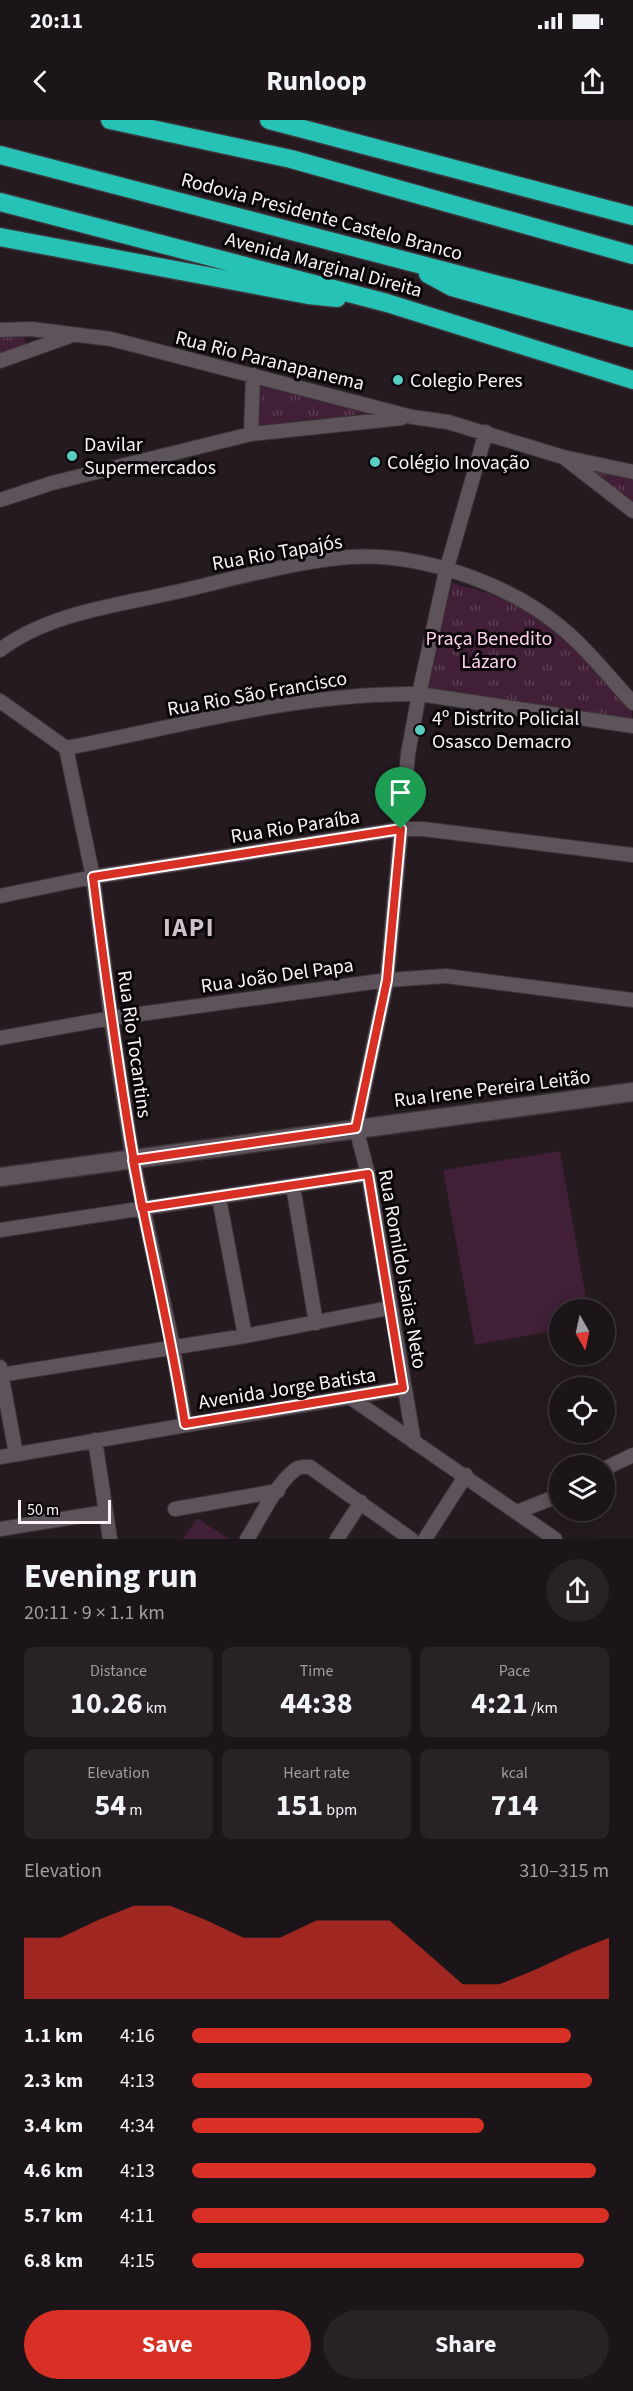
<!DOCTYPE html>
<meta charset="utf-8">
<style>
:root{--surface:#1b1418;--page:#282125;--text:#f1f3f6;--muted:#a09ea2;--line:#393337;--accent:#d93025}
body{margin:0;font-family:"Source Sans 3",sans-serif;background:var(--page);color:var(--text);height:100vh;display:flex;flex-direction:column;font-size:22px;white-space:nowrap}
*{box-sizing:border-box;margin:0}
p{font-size:20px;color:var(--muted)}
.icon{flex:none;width:33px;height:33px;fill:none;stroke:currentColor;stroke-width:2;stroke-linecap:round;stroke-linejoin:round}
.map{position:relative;height:1419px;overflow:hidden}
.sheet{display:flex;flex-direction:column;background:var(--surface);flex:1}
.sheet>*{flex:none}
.needle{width:39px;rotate:171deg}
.buttons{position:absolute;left:549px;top:1179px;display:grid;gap:12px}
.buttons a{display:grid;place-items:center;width:66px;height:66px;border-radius:50%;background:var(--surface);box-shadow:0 3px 15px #0003,0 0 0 2px var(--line);font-size:30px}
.scale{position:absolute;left:18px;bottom:15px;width:93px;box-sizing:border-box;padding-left:6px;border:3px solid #f9f2f6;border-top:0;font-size:16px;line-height:21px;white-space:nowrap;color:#f9f2f6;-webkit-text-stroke:4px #0a0609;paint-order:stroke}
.pin{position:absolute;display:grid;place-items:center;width:51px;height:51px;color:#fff;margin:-62px -26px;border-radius:50% 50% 50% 0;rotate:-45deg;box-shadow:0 0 6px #0007}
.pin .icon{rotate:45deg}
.round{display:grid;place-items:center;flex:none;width:63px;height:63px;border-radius:32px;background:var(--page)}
.overview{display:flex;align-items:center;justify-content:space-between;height:102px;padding:0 24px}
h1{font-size:33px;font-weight:700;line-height:45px}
.metrics{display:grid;grid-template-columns:repeat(3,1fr);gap:9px;height:102px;padding:6px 24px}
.metrics div{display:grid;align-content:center;border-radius:9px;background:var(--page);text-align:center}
.metrics b{font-size:30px;font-weight:700}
.metrics small{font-size:16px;font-weight:400}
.metrics p{font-size:16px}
.chart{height:168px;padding:12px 24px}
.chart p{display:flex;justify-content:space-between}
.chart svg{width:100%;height:108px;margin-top:6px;fill:var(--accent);opacity:.7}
.action{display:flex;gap:12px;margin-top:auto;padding:12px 24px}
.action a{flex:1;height:69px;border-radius:36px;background:var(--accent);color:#fff;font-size:24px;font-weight:700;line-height:69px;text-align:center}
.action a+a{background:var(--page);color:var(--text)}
ul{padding:0 24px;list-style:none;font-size:20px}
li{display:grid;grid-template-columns:96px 72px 1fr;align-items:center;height:45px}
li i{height:15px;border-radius:8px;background:var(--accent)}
.status{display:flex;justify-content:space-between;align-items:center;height:42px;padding:0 30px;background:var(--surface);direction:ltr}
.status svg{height:16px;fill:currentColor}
header{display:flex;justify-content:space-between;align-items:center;height:78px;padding:0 24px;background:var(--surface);font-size:27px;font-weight:700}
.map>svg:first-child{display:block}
</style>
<div class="status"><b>20:11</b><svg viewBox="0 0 49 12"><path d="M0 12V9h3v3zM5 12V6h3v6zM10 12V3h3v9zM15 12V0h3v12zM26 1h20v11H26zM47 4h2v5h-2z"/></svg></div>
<header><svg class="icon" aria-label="back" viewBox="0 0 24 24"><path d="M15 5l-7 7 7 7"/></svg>Runloop<svg class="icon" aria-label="share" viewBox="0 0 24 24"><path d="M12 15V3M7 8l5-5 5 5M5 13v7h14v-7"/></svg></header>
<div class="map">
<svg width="633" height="1419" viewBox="0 0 633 1419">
<defs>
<pattern id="park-tufts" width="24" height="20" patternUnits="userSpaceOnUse" patternTransform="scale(1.5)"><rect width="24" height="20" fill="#411f37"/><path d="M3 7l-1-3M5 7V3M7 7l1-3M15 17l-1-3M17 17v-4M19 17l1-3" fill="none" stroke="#5d4055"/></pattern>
</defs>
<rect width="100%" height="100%" fill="#241a20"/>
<path fill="#411f37" d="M560 1031 588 1189 560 1190 559 1210 475 1225 443 1050Z
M197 1398 229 1419H183Z"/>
<path fill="url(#park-tufts)" d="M13 216 25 218 26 224 0 235V218Z
M259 265 368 293 256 308Z
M581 347 633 360V383L630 380Z
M452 463C475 469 497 475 518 486 562 508 597 552 631 587L633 603 425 570Z"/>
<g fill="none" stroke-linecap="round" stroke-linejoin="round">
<defs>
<path id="minor" d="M0 210 31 209 111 219 412 297 448 302 563 337 633 352
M0 241 70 216
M251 314 253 255
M567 340 633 391
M0 380 52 363 251 314 402 298
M0 530C48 493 118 485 176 472 233 459 291 442 349 437 418 432 504 462 557 504 585 526 609 557 633 583
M0 581 66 628 93 757 111 898 133 1040 173 1227 185 1304
M66 628C182 606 300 572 419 574L633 606
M0 776 93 757 401 709H423L633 735
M0 918 111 898 387 860 446 856 633 880
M293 1066 316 1203
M219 1078 245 1216
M0 1110 368 1054
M0 1247 16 1334
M0 1255 245 1216 389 1188
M351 1278 555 1419
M95 1320 110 1419
M414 1322 368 1054 356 1008 387 860 408 634 419 574 446 451 486 312
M0 1337 403 1268
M604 1349 633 1335
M175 1389 278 1371
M517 1392 560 1375
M0 1409 106 1392
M247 1419C261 1397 275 1365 296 1349 300 1346 305 1347 310 1347L411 1419
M337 1419 361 1382
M425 1419 466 1355"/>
<path id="tertiary" d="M0 1057 633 972"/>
<path id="motorway" d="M110 0 291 39 633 135
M269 0 633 96
M0 35 633 200
M0 82 387 183 633 260
M0 117 308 175 337 178
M428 154 452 167 633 218"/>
</defs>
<use href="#minor" stroke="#3c3439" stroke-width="16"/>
<use href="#tertiary" stroke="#3c3439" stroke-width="21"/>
<use href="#motorway" stroke="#3c3439" stroke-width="21"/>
<use href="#minor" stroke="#5f535b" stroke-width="14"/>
<use href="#tertiary" stroke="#5f535b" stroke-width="18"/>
<use href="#motorway" stroke="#25c2b5" stroke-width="18"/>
</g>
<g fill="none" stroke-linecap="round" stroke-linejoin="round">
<defs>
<path id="route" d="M401 709 387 860 356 1008 133 1040C150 1128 171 1215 185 1304L403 1268 368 1054 142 1088C122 978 107 868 93 757L401 709"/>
</defs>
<use href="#route" stroke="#fff" stroke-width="12"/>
<use href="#route" stroke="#d93025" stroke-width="8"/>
</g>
<g fill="#57cec1" stroke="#0a0609" stroke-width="2">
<circle cx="398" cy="260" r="6"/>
<circle cx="72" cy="336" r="6"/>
<circle cx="375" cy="342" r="6"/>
<circle cx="420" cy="610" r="6"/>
</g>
<g text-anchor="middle" stroke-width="6" stroke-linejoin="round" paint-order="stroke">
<g font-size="20" fill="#f9f2f6" stroke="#0a0609">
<text transform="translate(322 96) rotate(15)" y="7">Rodovia Presidente Castelo Branco</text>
<text transform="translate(324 144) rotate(15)" y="7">Avenida Marginal Direita</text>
<text transform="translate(270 240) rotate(14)" y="7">Rua Rio Paranapanema</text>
<text transform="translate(277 432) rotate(-10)" y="7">Rua Rio Tapajós</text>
<text transform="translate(257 573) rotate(-10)" y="7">Rua Rio São Francisco</text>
<text transform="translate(295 706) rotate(-9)" y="7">Rua Rio Paraíba</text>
<text transform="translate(277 855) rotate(-8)" y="7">Rua João Del Papa</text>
<text transform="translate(135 924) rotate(82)" y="7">Rua Rio Tocantins</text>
<text transform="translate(492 968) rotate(-7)" y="7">Rua Irene Pereira Leitão</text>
<text transform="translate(403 1149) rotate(80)" y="7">Rua Romildo Isaias Neto</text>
<text transform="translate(287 1268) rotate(-9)" y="7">Avenida Jorge Batista</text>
</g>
<g font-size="20" fill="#f9f2f6" stroke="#0a0609" text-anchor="start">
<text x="410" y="267">Colegio Peres</text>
<text x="84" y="331">Davilar<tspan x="84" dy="23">Supermercados</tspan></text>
<text x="387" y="349">Colégio Inovação</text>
<text x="432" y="605">4º Distrito Policial<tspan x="432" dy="23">Osasco Demacro</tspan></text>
</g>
<g font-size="20" fill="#fed1ef" stroke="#0a0609">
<text x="489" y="525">Praça Benedito<tspan x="489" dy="23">Lázaro</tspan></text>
</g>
<g font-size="26" font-weight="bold" letter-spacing="1.5" fill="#cfc1ca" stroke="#0a0609">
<text x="189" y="816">IAPI</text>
</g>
</g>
</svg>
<div class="buttons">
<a><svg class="needle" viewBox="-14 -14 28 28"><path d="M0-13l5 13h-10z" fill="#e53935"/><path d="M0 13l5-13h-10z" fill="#a09ea2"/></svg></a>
<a><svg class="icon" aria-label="locate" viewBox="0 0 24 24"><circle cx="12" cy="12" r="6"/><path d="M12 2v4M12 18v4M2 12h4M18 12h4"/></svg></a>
<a><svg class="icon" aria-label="layers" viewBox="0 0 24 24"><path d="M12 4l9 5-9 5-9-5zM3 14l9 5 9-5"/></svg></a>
</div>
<div class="scale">50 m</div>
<div class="pin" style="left:401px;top:709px;background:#1e9e55"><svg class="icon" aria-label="arrive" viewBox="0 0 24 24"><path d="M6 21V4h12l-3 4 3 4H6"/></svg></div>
</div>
<section class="sheet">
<div class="overview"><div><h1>Evening run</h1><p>20:11 · 9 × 1.1 km</p></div><a class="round"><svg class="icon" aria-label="share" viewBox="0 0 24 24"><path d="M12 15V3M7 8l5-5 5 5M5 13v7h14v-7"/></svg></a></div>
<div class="metrics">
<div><p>Distance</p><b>10.26<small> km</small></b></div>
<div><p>Time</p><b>44:38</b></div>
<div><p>Pace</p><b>4:21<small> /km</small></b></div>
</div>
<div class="metrics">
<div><p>Elevation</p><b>54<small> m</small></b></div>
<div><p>Heart rate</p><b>151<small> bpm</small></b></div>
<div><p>kcal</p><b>714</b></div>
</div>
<div class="chart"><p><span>Elevation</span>310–315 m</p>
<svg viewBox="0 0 160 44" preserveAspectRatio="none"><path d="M0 44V19L10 19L20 12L30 6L40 6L50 12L60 19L70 19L80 12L90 12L100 12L110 25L120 38L130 38L140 32L150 25L160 19V44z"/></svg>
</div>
<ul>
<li><b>1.1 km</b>4:16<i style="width:91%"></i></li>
<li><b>2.3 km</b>4:13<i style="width:96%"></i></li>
<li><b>3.4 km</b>4:34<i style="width:70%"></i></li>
<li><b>4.6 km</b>4:13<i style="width:97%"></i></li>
<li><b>5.7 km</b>4:11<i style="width:100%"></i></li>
<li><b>6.8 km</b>4:15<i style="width:94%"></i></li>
</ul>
<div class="action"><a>Save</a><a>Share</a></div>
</section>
